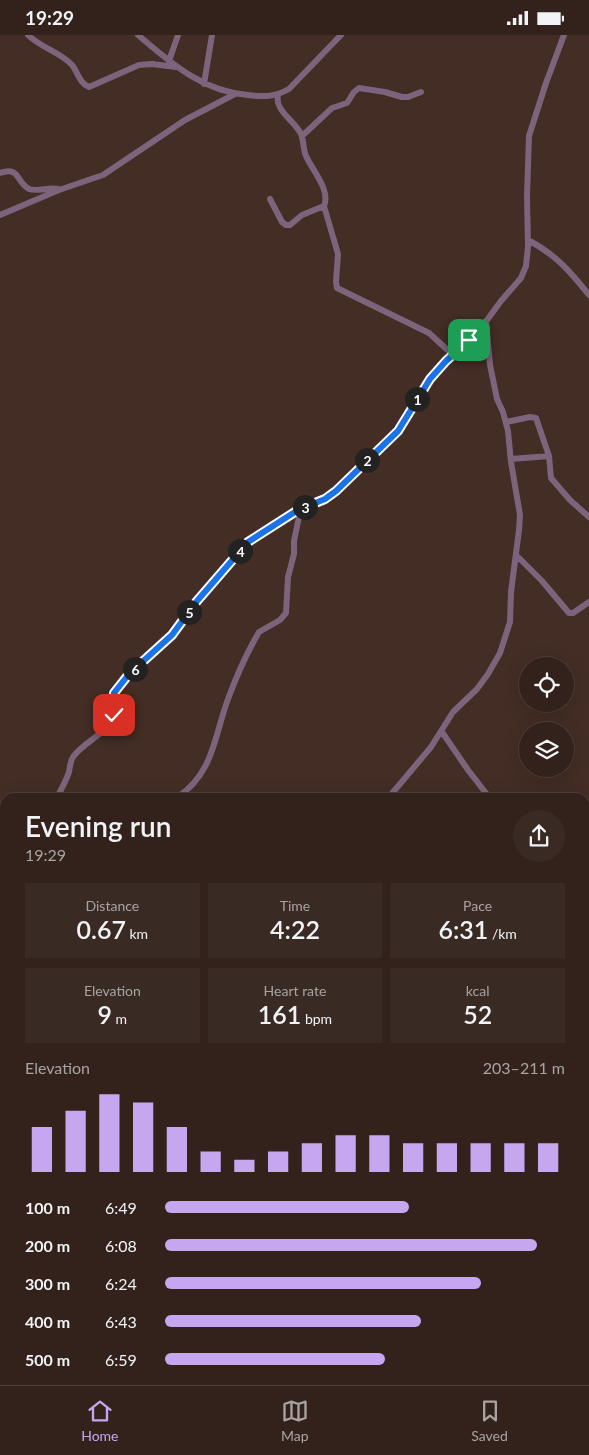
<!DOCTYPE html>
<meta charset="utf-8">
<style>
:root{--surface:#32221b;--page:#3a2a24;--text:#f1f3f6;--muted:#a8a4a3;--line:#4d3f3a;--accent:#c7a6f0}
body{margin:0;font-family:Lato,sans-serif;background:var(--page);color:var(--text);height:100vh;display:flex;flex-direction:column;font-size:19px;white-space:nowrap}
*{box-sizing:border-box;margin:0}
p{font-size:16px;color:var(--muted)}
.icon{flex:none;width:28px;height:28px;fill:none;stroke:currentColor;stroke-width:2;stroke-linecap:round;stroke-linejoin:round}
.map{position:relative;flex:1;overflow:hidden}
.drawer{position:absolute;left:0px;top:758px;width:590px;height:592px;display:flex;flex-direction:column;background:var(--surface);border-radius:15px 15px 0 0;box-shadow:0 5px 20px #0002,0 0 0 1px var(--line)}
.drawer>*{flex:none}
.fabs{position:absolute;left:519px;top:622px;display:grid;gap:10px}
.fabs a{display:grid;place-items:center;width:55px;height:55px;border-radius:50%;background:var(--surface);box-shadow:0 5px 20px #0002,0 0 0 1px var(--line);font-size:25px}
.pin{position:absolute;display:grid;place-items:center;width:42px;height:42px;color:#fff;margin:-21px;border-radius:10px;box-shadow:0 2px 8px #0006}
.km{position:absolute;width:25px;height:25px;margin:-12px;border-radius:50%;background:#222;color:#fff;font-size:14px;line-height:25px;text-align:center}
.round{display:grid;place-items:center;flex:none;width:52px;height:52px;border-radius:26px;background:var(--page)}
.overview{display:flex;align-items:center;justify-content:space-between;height:85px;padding:0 25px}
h1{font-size:28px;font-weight:600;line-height:38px}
.metrics{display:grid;grid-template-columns:repeat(3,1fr);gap:8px;height:85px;padding:5px 25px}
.metrics div{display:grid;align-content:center;border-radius:0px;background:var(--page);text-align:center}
.metrics b{font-size:25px;font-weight:600}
.metrics small{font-size:14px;font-weight:400}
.metrics p{font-size:14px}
.chart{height:140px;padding:10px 25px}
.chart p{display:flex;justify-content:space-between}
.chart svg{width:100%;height:90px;margin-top:5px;stroke:var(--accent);stroke-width:6}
ul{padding:0 25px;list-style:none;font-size:16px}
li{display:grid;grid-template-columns:80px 60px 1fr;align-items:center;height:38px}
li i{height:12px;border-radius:6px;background:var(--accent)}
.status{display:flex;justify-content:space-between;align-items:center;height:35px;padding:0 25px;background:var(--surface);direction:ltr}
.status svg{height:14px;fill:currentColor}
.menu{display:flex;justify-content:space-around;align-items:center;height:70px;border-top:1px solid var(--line);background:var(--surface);font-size:14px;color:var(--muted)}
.menu a{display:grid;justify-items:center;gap:2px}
.menu .active{color:var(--accent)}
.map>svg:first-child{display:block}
</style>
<div class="status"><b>19:29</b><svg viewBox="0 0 49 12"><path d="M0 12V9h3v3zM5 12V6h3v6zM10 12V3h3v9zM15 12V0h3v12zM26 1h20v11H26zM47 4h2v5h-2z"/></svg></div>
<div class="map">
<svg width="589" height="1350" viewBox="0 0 589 1350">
<rect width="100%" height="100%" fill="#432d24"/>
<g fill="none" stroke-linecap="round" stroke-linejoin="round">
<path stroke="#7e637c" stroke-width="6" d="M28 0C41 13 60 17 72 30 78 37 79 48 89 52L139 30 152 29 176 32
M138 0C171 28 203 57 248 60 264 62 275 62 289 54L341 0
M169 26 178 0
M204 49 212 0
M302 101 332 73 347 68 354 57 359 53 385 57 402 62H408L421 57
M0 138C20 131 16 147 29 154 37 157 49 152 58 154
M270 164 282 187 286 190H290L302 180 324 171C331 155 312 135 306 121 303 114 304 106 301 99 295 86 274 75 278 60
M324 171 338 219 336 247 337 253 429 298 453 320
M0 180 59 155 103 140 185 85 235 59
M528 205C556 220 569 235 589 260
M506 387 530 382 536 383 549 421 551 443 570 465 589 482
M511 424 549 421
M516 520 542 546 569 578H573L589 567
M442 697 468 735 489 762
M57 762C61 755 66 746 69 737 70 732 70 727 73 722 90 699 124 696 114 658L129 639 172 600 197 566 248 507 298 475 325 464 335 456 390 405 406 384 430 344 446 326 479 296 501 266 521 243 526 231 528 212 527 161 529 101 546 48 564 0
M178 762C214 737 214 702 228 664 235 645 245 622 255 604L259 597 280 585 286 578 288 542 294 519V506L299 482 305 472
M389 762 431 712 453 677 477 654 488 639 500 618 510 587 511 557 519 495 520 480 511 427 508 396 503 377 497 364 490 330 486 286
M0 793H5
M585 846 589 844
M0 949 5 940
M0 963 5 968
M0 1113 5 1105
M0 1134 5 1138
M0 1154 5 1149
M0 1158 5 1162
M585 1158 589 1160
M0 1176 5 1179
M0 1195 5 1198
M585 1195H589
M0 1236 5 1238
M166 1345 176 1350"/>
</g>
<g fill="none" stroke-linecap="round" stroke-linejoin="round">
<defs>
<path id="route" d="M114 680 117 666 114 658 129 639 172 600 197 566 248 507 298 475 325 464 336 456 398 396 430 344 446 326 469 305"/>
</defs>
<use href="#route" stroke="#fff" stroke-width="10"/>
<use href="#route" stroke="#1a73e8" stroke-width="6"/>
</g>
</svg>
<div class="fabs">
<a><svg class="icon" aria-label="locate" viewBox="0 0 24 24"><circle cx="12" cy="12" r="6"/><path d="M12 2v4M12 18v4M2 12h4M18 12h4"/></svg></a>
<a><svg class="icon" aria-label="layers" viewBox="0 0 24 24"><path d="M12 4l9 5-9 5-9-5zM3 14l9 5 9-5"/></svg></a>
</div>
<div class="pin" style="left:469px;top:305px;background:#1e9e55"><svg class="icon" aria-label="arrive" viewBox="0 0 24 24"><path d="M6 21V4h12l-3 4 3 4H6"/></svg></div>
<div class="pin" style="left:114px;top:680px;background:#d93025"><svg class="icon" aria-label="check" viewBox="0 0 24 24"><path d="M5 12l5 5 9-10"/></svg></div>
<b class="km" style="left:417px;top:364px">1</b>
<b class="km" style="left:367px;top:425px">2</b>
<b class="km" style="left:305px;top:472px">3</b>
<b class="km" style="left:240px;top:516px">4</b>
<b class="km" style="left:189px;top:577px">5</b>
<b class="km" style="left:135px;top:634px">6</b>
<section class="drawer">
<div class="overview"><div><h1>Evening run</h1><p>19:29</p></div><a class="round"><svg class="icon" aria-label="share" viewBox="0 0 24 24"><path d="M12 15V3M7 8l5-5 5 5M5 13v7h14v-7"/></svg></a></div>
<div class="metrics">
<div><p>Distance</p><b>0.67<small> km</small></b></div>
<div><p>Time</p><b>4:22</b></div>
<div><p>Pace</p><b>6:31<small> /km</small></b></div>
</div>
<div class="metrics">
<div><p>Elevation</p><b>9<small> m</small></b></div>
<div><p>Heart rate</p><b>161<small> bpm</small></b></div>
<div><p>kcal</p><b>52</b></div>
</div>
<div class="chart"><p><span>Elevation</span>203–211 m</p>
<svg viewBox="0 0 160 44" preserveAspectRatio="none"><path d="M5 44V22M15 44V14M25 44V6M35 44V10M45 44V22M55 44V34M65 44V38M75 44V34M85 44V30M95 44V26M105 44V26M115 44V30M125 44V30M135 44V30M145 44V30M155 44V30"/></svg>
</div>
<ul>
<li><b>100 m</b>6:49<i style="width:61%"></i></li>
<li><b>200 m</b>6:08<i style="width:93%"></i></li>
<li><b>300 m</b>6:24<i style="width:79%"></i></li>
<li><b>400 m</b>6:43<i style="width:64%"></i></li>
<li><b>500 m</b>6:59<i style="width:55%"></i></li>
</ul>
</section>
</div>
<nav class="menu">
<a class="active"><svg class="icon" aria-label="home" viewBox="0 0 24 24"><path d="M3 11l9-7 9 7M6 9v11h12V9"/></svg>Home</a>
<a><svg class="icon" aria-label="map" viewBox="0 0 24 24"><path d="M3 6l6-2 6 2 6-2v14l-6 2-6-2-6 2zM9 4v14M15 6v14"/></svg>Map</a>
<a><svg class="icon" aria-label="saved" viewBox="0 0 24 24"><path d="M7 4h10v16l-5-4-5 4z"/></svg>Saved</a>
</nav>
